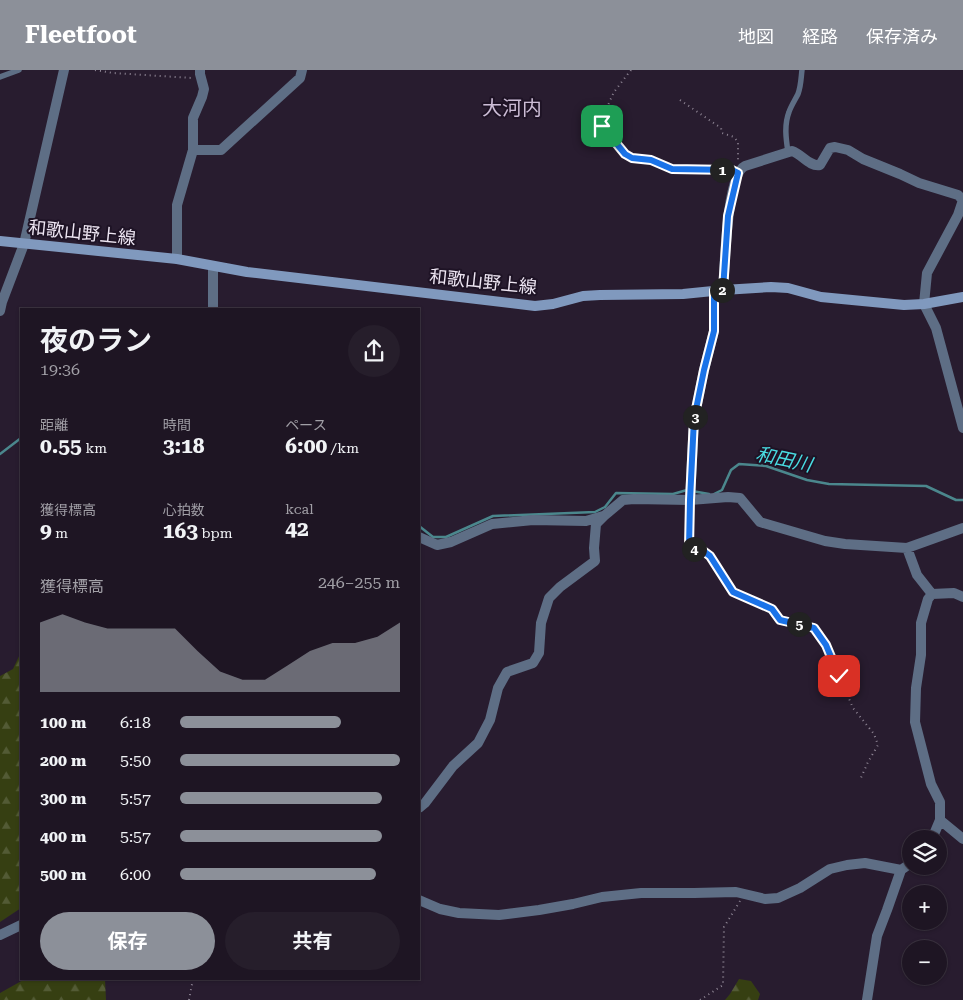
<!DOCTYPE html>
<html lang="ja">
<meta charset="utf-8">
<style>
:root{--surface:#1e1523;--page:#261e2b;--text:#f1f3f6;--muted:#a19fa6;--line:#3c3441;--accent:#8c9099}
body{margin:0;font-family:"Roboto Serif","Noto Sans JP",serif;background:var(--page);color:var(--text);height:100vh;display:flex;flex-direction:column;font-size:19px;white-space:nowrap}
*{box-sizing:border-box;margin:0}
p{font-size:16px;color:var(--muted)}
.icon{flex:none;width:28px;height:28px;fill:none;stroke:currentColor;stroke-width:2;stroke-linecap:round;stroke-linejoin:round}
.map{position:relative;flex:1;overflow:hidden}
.details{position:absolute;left:20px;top:238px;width:400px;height:672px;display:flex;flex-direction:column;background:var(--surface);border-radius:0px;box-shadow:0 1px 4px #0004,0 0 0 1px var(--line)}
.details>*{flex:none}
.controls{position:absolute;left:902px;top:760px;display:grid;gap:10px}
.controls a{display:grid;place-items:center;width:45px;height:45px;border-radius:50%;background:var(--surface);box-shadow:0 1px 4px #0004,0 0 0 1px var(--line);font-size:25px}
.pin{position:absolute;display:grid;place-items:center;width:42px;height:42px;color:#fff;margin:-21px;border-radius:10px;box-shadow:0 2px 8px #0006}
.km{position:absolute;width:25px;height:25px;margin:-12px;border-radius:50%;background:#222;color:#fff;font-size:14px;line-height:25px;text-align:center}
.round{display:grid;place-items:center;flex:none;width:52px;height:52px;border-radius:26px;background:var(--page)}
.headline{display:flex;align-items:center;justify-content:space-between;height:85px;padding:0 20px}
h1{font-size:28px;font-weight:700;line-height:38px}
.metrics{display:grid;grid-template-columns:repeat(3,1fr);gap:8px;height:85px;padding:5px 20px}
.metrics div{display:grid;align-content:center}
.metrics b{font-size:21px;font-weight:700}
.metrics small{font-size:14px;font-weight:400}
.metrics p{font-size:14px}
.chart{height:140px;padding:10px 20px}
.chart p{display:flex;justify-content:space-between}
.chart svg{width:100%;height:90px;margin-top:5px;fill:var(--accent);opacity:.7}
.primary-button{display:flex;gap:10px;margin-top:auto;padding:10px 20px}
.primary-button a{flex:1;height:58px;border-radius:30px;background:var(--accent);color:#fff;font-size:20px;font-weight:700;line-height:58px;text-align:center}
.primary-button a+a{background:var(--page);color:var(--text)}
ul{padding:0 20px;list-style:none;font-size:16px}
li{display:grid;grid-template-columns:80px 60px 1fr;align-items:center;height:38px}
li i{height:12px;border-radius:6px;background:var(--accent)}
header{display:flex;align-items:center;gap:30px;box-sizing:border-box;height:70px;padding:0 25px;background:var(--accent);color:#fff}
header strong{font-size:24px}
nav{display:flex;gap:28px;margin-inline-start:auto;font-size:18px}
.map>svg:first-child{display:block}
</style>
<header>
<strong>Fleetfoot</strong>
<nav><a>地図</a><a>経路</a><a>保存済み</a></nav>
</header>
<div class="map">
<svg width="963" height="930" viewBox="0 0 963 930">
<defs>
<pattern id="forest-firs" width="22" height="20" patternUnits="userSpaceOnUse" patternTransform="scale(1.25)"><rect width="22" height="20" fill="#363f12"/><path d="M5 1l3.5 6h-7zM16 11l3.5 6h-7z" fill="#535b35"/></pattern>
</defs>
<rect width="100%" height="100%" fill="#281c2f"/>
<path fill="url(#forest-firs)" d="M21 582V838L0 852V606L13 599Z
M25 909H105L106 930H0V923Z
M739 909 751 911 760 924 758 930H725L730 924Z"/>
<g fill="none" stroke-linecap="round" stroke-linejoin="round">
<path stroke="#4b878d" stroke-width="2.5" d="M0 384 21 368
M692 421 709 424
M714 424 722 420 731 400 739 394 766 396 807 410 829 414 926 416 956 430H963
M419 456 433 467H446L493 446 595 442 605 437 616 423 673 424 687 420"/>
<path stroke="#908796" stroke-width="2" stroke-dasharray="1 4" stroke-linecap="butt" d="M95 0 113 3 192 8
M631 0 614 22 601 50 602 56 625 84 632 88 651 91 672 99 729 100
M680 30 721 58 722 63 734 67 738 72V91
M690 440 689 478 702 480 710 486 733 522 772 539 780 550 814 558 826 575 853 638 874 664 878 675 868 692 860 710
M189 930 193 909
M700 930 723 915 724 857 740 831"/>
<path stroke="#5e6e85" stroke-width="5.5" d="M0 7 19 0
M788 82C786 69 784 55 789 42 791 36 795 30 798 24 801 16 801 8 802 0"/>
<path stroke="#5e6e85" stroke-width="10" d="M193 80H221L300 8 302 0
M963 130 958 145 927 203 924 234 936 258 963 358
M177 189V135L193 80V48L202 27 204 19 200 4V0
M723 220C725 198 726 105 745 96L792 81C802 84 809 97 820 95L830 78 835 77 848 80 863 89 900 104 919 113 958 125 963 130
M213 239V196
M0 241 2 232 24 174 64 0
M690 430 694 349 704 300 714 261V221
M419 467 437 475 451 472 492 454 533 450 586 451 603 446
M907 478 917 505 932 524
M932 524 954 523 963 527
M419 738 425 733 453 696 478 673 490 650 498 618 507 602 533 593 539 583 541 553 549 528 560 517 595 491 594 478 596 454 604 446 623 430 634 429 690 430 728 427 740 428 760 452 825 471 845 474 907 478 963 458
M940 750 963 769
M932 769 940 750V732L931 714 915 652 916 618 921 585V553L928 529 932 524
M419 830 440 839 459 843 499 845 539 840 573 834 602 827 641 823H694L736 822 765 829 778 828 800 818 830 799 847 795 865 793 901 800
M0 865 21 855
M867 930 877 866 887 840 901 800 911 793"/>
<path stroke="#8099be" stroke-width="10" d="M0 171 177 189 247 202 535 236 553 234 583 226 600 225 683 224 723 220 771 217 788 218 821 227 904 235 924 234 963 227"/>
</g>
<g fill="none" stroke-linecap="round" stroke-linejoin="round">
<defs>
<path id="route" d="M602 56 625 84 632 88 651 90 672 99 732 100 738 103 728 146 723 220 714 221V261L704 300 694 349 690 430 689 478 702 480 710 486 733 522 772 539 780 550 814 558 826 575 839 606"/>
</defs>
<use href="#route" stroke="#fff" stroke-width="10"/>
<use href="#route" stroke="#1a73e8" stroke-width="6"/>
</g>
<g text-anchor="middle" stroke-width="4" stroke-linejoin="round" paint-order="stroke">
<g font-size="18" fill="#ede5f2" stroke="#1e1325">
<text transform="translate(82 163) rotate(6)" y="6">和歌山野上線</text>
<text transform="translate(483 212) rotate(6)" y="6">和歌山野上線</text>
</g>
<g font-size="19" font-style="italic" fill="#49dce2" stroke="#1e1325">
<text transform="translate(784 389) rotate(12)" y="7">和田川</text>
</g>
<g font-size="20" fill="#ccbdd6" stroke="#1e1325">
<text x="512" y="45">大河内</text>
</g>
</g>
</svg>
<div class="controls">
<a><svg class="icon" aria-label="layers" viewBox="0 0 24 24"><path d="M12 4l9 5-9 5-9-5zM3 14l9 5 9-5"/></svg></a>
<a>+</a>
<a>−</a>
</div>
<div class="pin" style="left:602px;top:56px;background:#1e9e55"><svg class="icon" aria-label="arrive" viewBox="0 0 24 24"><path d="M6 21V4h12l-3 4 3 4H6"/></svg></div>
<div class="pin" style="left:839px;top:606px;background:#d93025"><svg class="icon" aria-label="check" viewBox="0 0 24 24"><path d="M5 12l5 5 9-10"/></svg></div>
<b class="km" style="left:722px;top:100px">1</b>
<b class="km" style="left:722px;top:220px">2</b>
<b class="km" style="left:695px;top:347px">3</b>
<b class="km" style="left:694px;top:479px">4</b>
<b class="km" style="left:799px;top:554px">5</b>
<section class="details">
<div class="headline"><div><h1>夜のラン</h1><p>19:36</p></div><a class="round"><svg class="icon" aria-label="share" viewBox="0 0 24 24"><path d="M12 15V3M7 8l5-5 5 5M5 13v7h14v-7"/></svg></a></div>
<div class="metrics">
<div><p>距離</p><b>0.55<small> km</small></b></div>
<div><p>時間</p><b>3:18</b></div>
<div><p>ペース</p><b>6:00<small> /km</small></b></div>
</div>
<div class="metrics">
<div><p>獲得標高</p><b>9<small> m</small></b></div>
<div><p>心拍数</p><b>163<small> bpm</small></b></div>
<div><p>kcal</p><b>42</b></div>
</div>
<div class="chart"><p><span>獲得標高</span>246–255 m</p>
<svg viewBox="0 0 160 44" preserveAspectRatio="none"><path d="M0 44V10L10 6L20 10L30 13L40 13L50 13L60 13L70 24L80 34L90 38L100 38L110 31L120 24L130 20L140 20L150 17L160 10V44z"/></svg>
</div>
<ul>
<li><b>100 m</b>6:18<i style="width:73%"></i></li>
<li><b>200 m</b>5:50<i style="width:100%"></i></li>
<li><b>300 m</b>5:57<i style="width:92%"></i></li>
<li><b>400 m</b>5:57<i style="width:92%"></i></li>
<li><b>500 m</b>6:00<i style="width:89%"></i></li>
</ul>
<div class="primary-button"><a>保存</a><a>共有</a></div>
</section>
</div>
